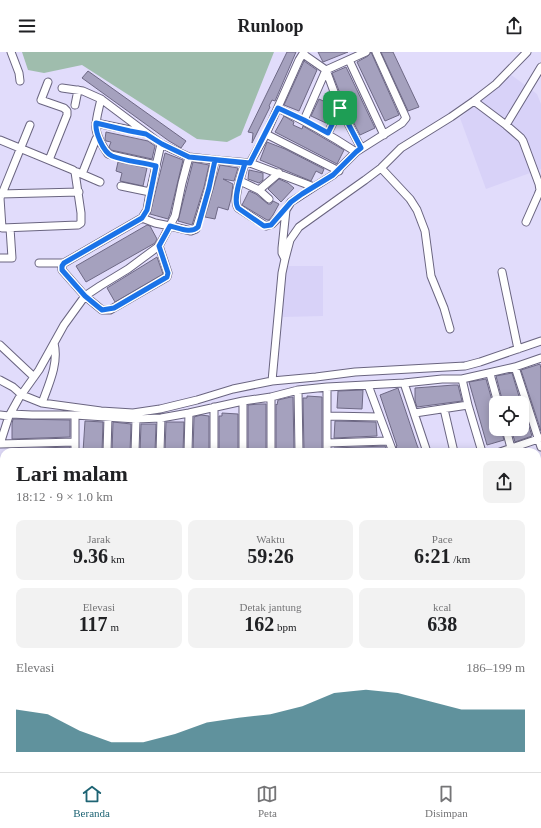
<!DOCTYPE html>
<html lang="id">
<meta charset="utf-8">
<style>
:root{--surface:#fff;--page:#f2f2f2;--text:#202124;--muted:#757577;--line:#e0e0e0;--accent:#1e6474}
body{margin:0;font-family:"Times New Roman",serif;background:var(--page);color:var(--text);height:100vh;display:flex;flex-direction:column;font-size:15px;white-space:nowrap}
*{box-sizing:border-box;margin:0}
p{font-size:13px;color:var(--muted)}
.icon{flex:none;width:22px;height:22px;fill:none;stroke:currentColor;stroke-width:2;stroke-linecap:round;stroke-linejoin:round}
.map{position:relative;flex:1;overflow:hidden}
.details{position:absolute;left:0px;top:396px;width:541px;height:324px;display:flex;flex-direction:column;background:var(--surface);border-radius:12px 12px 0 0;box-shadow:0 2px 10px #0003}
.details>*{flex:none}
.tools{position:absolute;left:489px;top:344px;display:grid;gap:8px}
.tools a{display:grid;place-items:center;width:40px;height:40px;border-radius:8px;background:var(--surface);box-shadow:0 2px 10px #0003;font-size:20px}
.pin{position:absolute;display:grid;place-items:center;width:34px;height:34px;color:#fff;margin:-17px;border-radius:8px;box-shadow:0 2px 6px #0006}
.round{display:grid;place-items:center;flex:none;width:42px;height:42px;border-radius:8px;background:var(--page)}
.summary{display:flex;align-items:center;justify-content:space-between;height:68px;padding:0 16px}
h1{font-size:22px;font-weight:700;line-height:30px}
.figures{display:grid;grid-template-columns:repeat(3,1fr);gap:6px;height:68px;padding:4px 16px}
.figures div{display:grid;align-content:center;border-radius:8px;background:var(--page);text-align:center}
.figures b{font-size:20px;font-weight:700}
.figures small{font-size:11px;font-weight:400}
.figures p{font-size:11px}
.chart{height:112px;padding:8px 16px}
.chart p{display:flex;justify-content:space-between}
.chart svg{width:100%;height:72px;margin-top:4px;fill:var(--accent);opacity:.7}
header{display:flex;justify-content:space-between;align-items:center;height:52px;padding:0 16px;background:var(--surface);font-size:18px;font-weight:700}
.menu{display:flex;justify-content:space-around;align-items:center;height:56px;border-top:1px solid var(--line);background:var(--surface);font-size:11px;color:var(--muted)}
.menu a{display:grid;justify-items:center;gap:2px}
.menu .active{color:var(--accent)}
.map>svg:first-child{display:block}
</style>
<header><svg class="icon" aria-label="menu" viewBox="0 0 24 24"><path d="M4 6h16M4 12h16M4 18h16"/></svg>Runloop<svg class="icon" aria-label="share" viewBox="0 0 24 24"><path d="M12 15V3M7 8l5-5 5 5M5 13v7h14v-7"/></svg></header>
<div class="map">
<svg width="541" height="720" viewBox="0 0 541 720">
<rect width="100%" height="100%" fill="#e1dcfb"/>
<path fill="#d8d2f8" d="M510 22 537 42 541 52V117L486 137 460 66Z
M283 214H323V264L283 265Z"/>
<path fill="#9fbdad" d="M22 0H274L241 83 227 90 197 87 82 13 44 21 28 18Z
M541 580V720H281V716H537V582Z"/>
<path fill="#a5a1be" stroke="#6e6985" d="M287 0H296L275 49 272 48 269 54 270 55 252 91 253 81 248 80Z
M318 0H348L323 10Z
M371 0 399 63 385 69 357 10 368 4Z
M381 0H393L419 55 408 59Z
M304 9 317 18 299 59 284 53Z
M346 15 375 76 360 83 345 54 332 21Z
M88 19 186 89 181 96 169 89 82 26Z
M319 47 334 54 326 71 311 64Z
M284 64 294 70 293 73 302 77 303 74 344 98 337 112 275 80Z
M106 80 148 89 155 94 152 107 111 98 109 95 111 90 106 89 105 87Z
M267 90 285 97 324 117 322 122 316 119 311 129 260 108Z
M165 101 183 108 170 162 168 167 150 162Z
M118 110 147 116 143 134 120 129 122 121 116 119Z
M193 110 209 113 204 135 192 173 178 169Z
M220 113 238 116 234 129 223 127 233 132 231 147 228 158 218 155 215 167 205 165Z
M249 118 263 121V128L259 131 248 127Z
M279 127 288 131 294 136 281 150 268 137Z
M249 139 256 142 268 152H271L273 149 279 152 273 163 269 168H267L242 153Z
M147 173 150 174 157 187 155 191 86 230 76 214Z
M157 205 163 222 115 250 107 236Z
M540 312 541 317V379L521 318Z
M512 321 521 351H503L496 324Z
M486 327 493 352 496 355V377H501L504 388 487 393 469 330Z
M454 333H458L462 349 417 355 415 349V336Z
M398 336 417 393 420 400H398L396 394H397L380 343Z
M363 338 362 357 337 356 338 339Z
M307 344 322 345V400H304L303 346H307Z
M291 345H293L294 400H276V352L277 353 278 348Z
M259 352H266V400H248V353Z
M522 353 532 384 515 390 511 377H522Z
M222 361 238 362V400H219V364H222Z
M201 363 209 364V400H193L194 365Z
M13 367 70 368V385L12 387V372Z
M85 369 103 370 102 400H83Z
M335 369 376 370 377 384 334 386Z
M113 370 131 372 130 400H112Z
M166 370H184L183 400H165Z
M141 372H156L155 400H140Z
M385 394 388 400H334V396Z
M70 395V399L12 400V397Z"/>
<g fill="none" stroke-linecap="round" stroke-linejoin="round">
<defs>
<path id="minor" d="M11 0 19 21 20 29
M303 2 326 18 366 0
M349 8 384 83
M48 30 41 48 64 56 67 59V63L49 108
M101 47C95 74 91 77 108 102L111 103 156 113
M474 49 506 73 521 86 523 89 539 132 540 138 538 143 526 170
M75 53 78 38
M278 56C305 69 330 83 356 100
M304 68 326 18 340 56 361 96
M96 71 145 81
M506 73 541 15
M328 81 340 56
M266 82 339 119
M0 88 73 118 75 120 81 161V171L78 173 2 176 0 146 2 142 30 73
M215 108 250 111 314 135 333 123 356 100 402 71 406 66 376 0
M245 111C242 122 232 146 238 156L266 174 272 172 286 158
M250 111 266 82 299 8 304 0
M381 116 410 147 417 158 425 179 431 224 444 256 450 277
M77 120 100 130
M82 122 96 87
M240 129 259 138 279 121
M121 134 150 140
M259 138 269 147
M0 142 79 140
M142 166 147 158 150 140 161 92
M159 194 168 221 167 225 110 258H102L85 244 62 218V214L64 211 142 166 155 171 170 174 191 179 196 177 209 136 215 108 189 105
M0 206H12L10 176
M285 207 290 188 299 175 341 145 365 128 381 116 401 96 451 65 474 49 496 32 527 0
M39 211H64
M502 220 518 297
M0 293 34 325
M515 315 541 395
M490 322 498 351
M462 327 468 353 482 400
M0 328 13 335 22 343 42 351 101 359 133 361 160 357 197 348 233 337 272 329 316 325 355 320 465 314 480 310 541 289
M272 329 282 221 285 207 282 201V196L286 158 291 150 314 135
M404 331 427 400
M368 333 393 400
M298 338 299 400
M243 349V400
M42 351C49 332 59 311 54 291
M444 357 454 400
M415 361 468 353
M11 362 32 363H75L136 367 161 366 189 361 243 349 271 345 298 338 327 335 404 331 442 327H462L515 315 541 306
M0 363 9 364
M327 364 379 365
M506 377 511 396
M327 391 388 389
M0 392 9 364 19 346 39 318 64 273 85 244 100 234 128 217 159 194 175 164 182 131 189 105 161 92 101 47 83 39 62 36
M0 392 75 390
M75 400V363
M107 400 108 365
M135 400 136 367
M160 400 161 366
M188 400 189 361
M214 400V355
M271 400V345
M327 400V335
M500 400 541 386
M0 419H4
M537 419 541 418
M537 430 541 429
M0 456 4 461
M537 466 541 465
M0 469 4 470
M537 473 541 486
M537 561 541 574
M0 622 4 619
M537 682 541 683
M1 716 7 720
M393 716V720
M428 716 429 720
M466 716V720
M519 716 532 720
M39 720 41 716
M76 720 79 716
M117 720 120 716
M161 720 163 716
M232 720 233 716"/>
</defs>
<use href="#minor" stroke="#6a6580" stroke-width="9"/>
<use href="#minor" stroke="#fff" stroke-width="7"/>
</g>
<g fill="none" stroke-linecap="round" stroke-linejoin="round">
<defs>
<path id="route" d="M340 56 328 81 304 68 278 56 250 111 189 105 162 92 146 82 130 79 96 71C95 80 103 100 112 104 125 109 141 110 156 114L147 158 142 166 64 211 62 214V218L85 244 102 258 114 256 167 225 168 221 159 194 170 174C179 176 191 182 198 175L209 136 215 108 245 111C242 122 232 147 238 156L264 174 271 173 291 150 302 142 333 123 356 100 361 96 340 56"/>
</defs>
<use href="#route" stroke="#fff" stroke-width="8"/>
<use href="#route" stroke="#1a73e8" stroke-width="5"/>
</g>
</svg>
<div class="tools">
<a><svg class="icon" aria-label="locate" viewBox="0 0 24 24"><circle cx="12" cy="12" r="6"/><path d="M12 2v4M12 18v4M2 12h4M18 12h4"/></svg></a>
</div>
<div class="pin" style="left:340px;top:56px;background:#1e9e55"><svg class="icon" aria-label="arrive" viewBox="0 0 24 24"><path d="M6 21V4h12l-3 4 3 4H6"/></svg></div>
<section class="details">
<div class="summary"><div><h1>Lari malam</h1><p>18:12 · 9 × 1.0 km</p></div><a class="round"><svg class="icon" aria-label="share" viewBox="0 0 24 24"><path d="M12 15V3M7 8l5-5 5 5M5 13v7h14v-7"/></svg></a></div>
<div class="figures">
<div><p>Jarak</p><b>9.36<small> km</small></b></div>
<div><p>Waktu</p><b>59:26</b></div>
<div><p>Pace</p><b>6:21<small> /km</small></b></div>
</div>
<div class="figures">
<div><p>Elevasi</p><b>117<small> m</small></b></div>
<div><p>Detak jantung</p><b>162<small> bpm</small></b></div>
<div><p>kcal</p><b>638</b></div>
</div>
<div class="chart"><p><span>Elevasi</span>186–199 m</p>
<svg viewBox="0 0 160 44" preserveAspectRatio="none"><path d="M0 44V18L10 21L20 31L30 38L40 38L50 33L60 26L70 23L80 21L90 16L100 8L110 6L120 8L130 13L140 18L150 18L160 18V44z"/></svg>
</div>
</section>
</div>
<nav class="menu">
<a class="active"><svg class="icon" aria-label="home" viewBox="0 0 24 24"><path d="M3 11l9-7 9 7M6 9v11h12V9"/></svg>Beranda</a>
<a><svg class="icon" aria-label="map" viewBox="0 0 24 24"><path d="M3 6l6-2 6 2 6-2v14l-6 2-6-2-6 2zM9 4v14M15 6v14"/></svg>Peta</a>
<a><svg class="icon" aria-label="saved" viewBox="0 0 24 24"><path d="M7 4h10v16l-5-4-5 4z"/></svg>Disimpan</a>
</nav>
